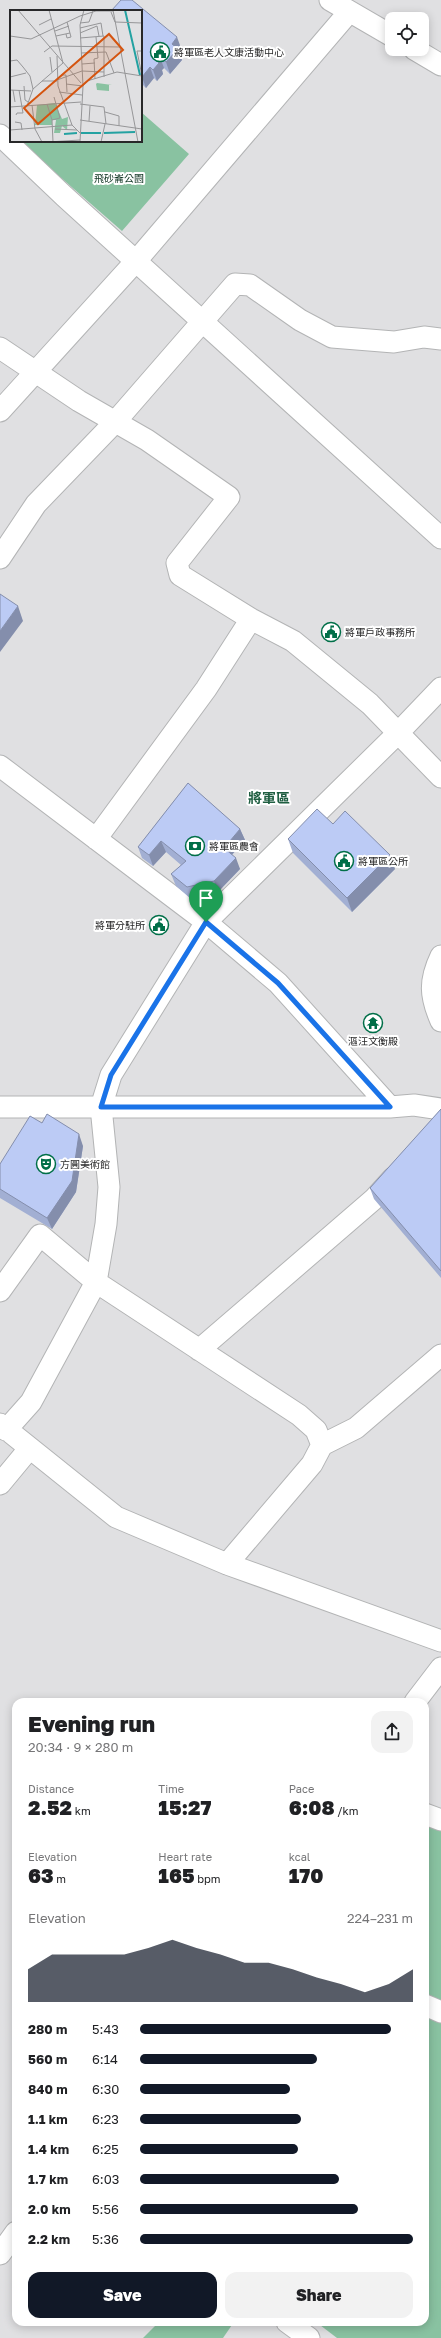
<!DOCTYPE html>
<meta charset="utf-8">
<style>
:root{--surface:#fff;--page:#f2f2f2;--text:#202124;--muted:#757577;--accent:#111827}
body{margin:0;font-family:"Golos Text","Noto Sans TC",sans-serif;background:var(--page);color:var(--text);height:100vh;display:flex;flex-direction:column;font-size:15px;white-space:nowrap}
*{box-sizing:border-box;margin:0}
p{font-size:13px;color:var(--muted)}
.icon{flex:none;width:22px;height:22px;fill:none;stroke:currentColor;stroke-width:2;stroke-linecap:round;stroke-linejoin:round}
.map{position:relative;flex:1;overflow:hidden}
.details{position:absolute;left:12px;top:1698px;width:417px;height:628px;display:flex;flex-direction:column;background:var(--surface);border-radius:12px;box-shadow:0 2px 10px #0003}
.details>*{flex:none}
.controls{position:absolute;left:385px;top:12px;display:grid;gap:8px}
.controls a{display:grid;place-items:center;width:44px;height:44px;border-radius:8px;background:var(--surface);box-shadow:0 2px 10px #0003;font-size:20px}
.pin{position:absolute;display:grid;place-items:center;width:34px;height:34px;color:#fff;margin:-41px -17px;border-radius:50% 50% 50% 0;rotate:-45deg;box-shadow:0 0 4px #0007}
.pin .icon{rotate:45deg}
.round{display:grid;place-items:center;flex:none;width:42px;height:42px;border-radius:12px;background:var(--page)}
.overview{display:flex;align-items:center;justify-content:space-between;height:68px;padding:0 16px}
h1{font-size:22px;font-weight:800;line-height:30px}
.stats{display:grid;grid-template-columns:repeat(3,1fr);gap:6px;height:68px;padding:4px 16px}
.stats div{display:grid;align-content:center}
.stats b{font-size:20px;font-weight:800}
.stats small{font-size:11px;font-weight:400}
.stats p{font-size:11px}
.chart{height:112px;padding:8px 16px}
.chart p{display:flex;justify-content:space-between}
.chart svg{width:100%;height:72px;margin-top:4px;fill:var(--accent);opacity:.7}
.button{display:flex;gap:8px;margin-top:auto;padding:8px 16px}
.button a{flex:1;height:46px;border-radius:12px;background:var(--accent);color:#fff;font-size:16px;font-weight:800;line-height:46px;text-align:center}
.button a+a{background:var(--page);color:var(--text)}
ul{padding:0 16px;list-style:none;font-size:13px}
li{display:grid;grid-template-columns:64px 48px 1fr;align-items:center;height:30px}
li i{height:10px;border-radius:5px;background:var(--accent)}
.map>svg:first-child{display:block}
</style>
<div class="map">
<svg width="441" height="2338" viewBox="0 0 441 2338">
<rect width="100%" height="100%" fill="#e0e0e2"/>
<path fill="#89c2a1" d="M141 112 189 154 122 231 19 141H141Z
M425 1809 441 1814V2338H337L316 2322H425Z
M159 2322H234L223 2338H143Z"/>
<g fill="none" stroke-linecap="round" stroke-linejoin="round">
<defs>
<path id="minor" d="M330 0 392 36
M414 49 441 65
M0 135 64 196 441 538
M0 348 79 401 147 440 229 497 177 563 180 575 251 619 293 641 370 704 441 777
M0 411 136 261 349 12
M0 558 36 504 115 422 235 284 250 285 300 320 332 337 394 342 424 337 441 339
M0 766 206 922 278 983 390 1107
M96 839 206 689 251 619
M441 956C429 981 430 996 441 1021
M0 1107H390L414 1105 441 1109
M0 1291 40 1235 96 1282 299 1415 316 1430 322 1445
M199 1350 374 1199 393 1178
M0 1424 116 1517 227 1564 441 1641
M6 1430 31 1402 96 1282 106 1224 109 1187 101 1107 111 1075 206 922 398 733 441 688
M0 1484 29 1449
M227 1564 312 1464 322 1445 356 1428 441 1355
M415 1702 441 1668
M425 1814 441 1820
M425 2005 441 2012
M0 2254 16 2232
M287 2322 309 2338"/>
</defs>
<use href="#minor" stroke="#b3b4b5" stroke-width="23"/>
<use href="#minor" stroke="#fff" stroke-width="21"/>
</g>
<path fill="#a2afd3" d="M141 11 181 48 179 52 182 60 170 74 164 68 162 70 163 74 157 81 154 78 146 88 143 85 141 88Z
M188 783 240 829 245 840 232 855 240 869 218 892 191 899 176 886 171 874 181 865 166 852 153 866 142 858 138 847Z
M333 824 395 869 352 912 293 853 288 839Z
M441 1109V1278L374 1199 370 1188Z
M42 1123 83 1146 76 1192 52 1229 0 1198V1164Z"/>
<path fill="#848eac" d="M177 37 181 48 179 52 182 60 170 74 166 62 172 44Z
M160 57 164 68 162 70 163 74 157 81 153 70 157 60Z
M150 67 154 78 146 88 142 77Z
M141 79 143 85 141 88Z
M18 606 23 621 0 652V631Z
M240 829 245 840 228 859 224 848Z
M161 841 166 852 153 866 149 855Z
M390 855 395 869 352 912 347 898Z
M236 858 240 869 218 892 214 881Z
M79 1134 83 1146 76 1192 52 1229 47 1218Z"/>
<path fill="#bccbf5" stroke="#848eac" d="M121 0H132L177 37 172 44 178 49 166 62 160 57 157 60 159 63 153 70 150 67 142 77 141 76V11H111Z
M0 594 18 606 0 631Z
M188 783 240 829 224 848 236 858 214 881 187 887 171 874 186 861 161 841 149 855 138 847Z
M317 809 333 824 345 811 390 855 347 898 288 839Z
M441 1109V1271L370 1188Z
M47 1114 79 1134 72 1181 47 1218 0 1189V1164L30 1116 42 1123Z"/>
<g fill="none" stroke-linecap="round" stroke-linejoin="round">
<defs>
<path id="route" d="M206 922 278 983 390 1107H101L111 1075Z"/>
</defs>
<use href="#route" stroke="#fff" stroke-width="8"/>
<use href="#route" stroke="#1a73e8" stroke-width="5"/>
</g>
<defs>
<symbol id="civic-ring" viewBox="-11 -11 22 22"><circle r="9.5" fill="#fff" stroke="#006f48" stroke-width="1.5"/><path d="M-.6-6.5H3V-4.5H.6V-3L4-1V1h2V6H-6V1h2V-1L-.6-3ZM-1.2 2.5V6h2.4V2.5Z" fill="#006f48"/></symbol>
<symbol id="bank-ring" viewBox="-11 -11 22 22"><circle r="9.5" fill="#fff" stroke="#006f48" stroke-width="1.5"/><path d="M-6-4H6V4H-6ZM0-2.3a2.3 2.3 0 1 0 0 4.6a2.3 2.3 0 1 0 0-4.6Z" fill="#006f48"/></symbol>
<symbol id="temple-ring" viewBox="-11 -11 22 22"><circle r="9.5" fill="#fff" stroke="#006f48" stroke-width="1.5"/><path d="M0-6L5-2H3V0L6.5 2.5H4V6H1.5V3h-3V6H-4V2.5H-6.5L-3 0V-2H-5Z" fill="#006f48"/></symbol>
<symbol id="theatre-ring" viewBox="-11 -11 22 22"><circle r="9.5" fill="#fff" stroke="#006f48" stroke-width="1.5"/><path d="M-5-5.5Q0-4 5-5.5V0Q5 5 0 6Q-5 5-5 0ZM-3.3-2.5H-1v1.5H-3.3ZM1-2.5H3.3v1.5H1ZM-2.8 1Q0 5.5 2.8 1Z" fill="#006f48"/></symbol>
</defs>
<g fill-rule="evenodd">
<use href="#civic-ring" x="149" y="41" width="22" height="22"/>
<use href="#civic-ring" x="320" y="621" width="22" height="22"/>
<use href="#bank-ring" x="184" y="835" width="22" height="22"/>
<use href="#civic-ring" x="333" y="850" width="22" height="22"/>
<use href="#civic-ring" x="148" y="914" width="22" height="22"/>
<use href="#temple-ring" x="362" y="1012" width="22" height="22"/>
<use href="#theatre-ring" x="35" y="1153" width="22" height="22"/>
</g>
<g text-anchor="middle" stroke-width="4" stroke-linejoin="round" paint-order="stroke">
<g font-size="10" fill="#282829" stroke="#fff" text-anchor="start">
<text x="174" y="56">將軍區老人文康活動中心</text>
<text x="345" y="636">將軍戶政事務所</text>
<text x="209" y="850">將軍區農會</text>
<text x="358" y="865">將軍區公所</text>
<text x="145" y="929" text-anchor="end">將軍分駐所</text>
<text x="373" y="1045" text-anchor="middle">漚汪文衡殿</text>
<text x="60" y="1168">方圓美術館</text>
</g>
<g font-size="10" fill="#0d3220" stroke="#fff">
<text x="119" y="182">飛砂崙公園</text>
</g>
<g font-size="14" font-weight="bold" fill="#1f5e41" stroke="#fff">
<text x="269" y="803">將軍區</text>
</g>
</g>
<g transform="translate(10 10)">
<rect width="132" height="132" fill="#e0e0e2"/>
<path d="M86 74 87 73 102 75H99V81L87 80ZM45 93 52 109 58 107 57 120 52 116 50 123H44L46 110H42V115H25L27 95Z" fill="#89c2a1"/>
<path fill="none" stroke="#24a2a2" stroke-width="2" d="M115 0 130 65M71 123H91M94 123 125 122M54 124 67 123"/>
<path fill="none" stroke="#969698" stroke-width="1" d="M8 0 71 73M103 0 128 132M101 2 105 12 132 13M70 13 79 12 83 1M29 15 41 9M70 18 91 13 93 26M45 21 59 16M70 23 87 16 89 26M56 24 57 28 61 27 57 12M0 26 21 29 70 6 86 1H103M46 26 60 23M70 28 94 26V67M34 42 42 36 110 37M71 43 96 42 104 63M47 46 48 76 62 115 70 123M40 47 42 62M0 51 7 50 13 57 20 66 23 79M72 54 85 53M51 65H56L57 82M0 67 16 63M85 69 84 49 88 48 86 27M47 70 72 61 94 62M32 71H47M56 74 73 76 77 71 107 62 132 66 127 41H132M14 76 15 90 18 92M0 80 21 81M3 80 5 92M49 82 72 85M37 94 42 110 43 132M70 94 94 97 96 114M22 95 25 119 32 132M17 96 23 79 53 53 39 0M0 97 71 92M95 102 109 106V116M6 105 7 103H13L9 80M42 110 50 108 44 87M70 110 132 119M79 111 80 96M5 112 11 113 12 120M45 119 67 120M0 120 62 115M38 132 70 130M70 132 73 76 70 15 74 0M91 132 95 114"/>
<path fill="#d5540f" fill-opacity="0.15" stroke="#d5540f" stroke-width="2" d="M99 24 113 40 28 114 14 98Z"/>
<rect width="132" height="132" fill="none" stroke="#282829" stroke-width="2"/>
</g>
</svg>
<div class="controls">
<a><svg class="icon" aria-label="locate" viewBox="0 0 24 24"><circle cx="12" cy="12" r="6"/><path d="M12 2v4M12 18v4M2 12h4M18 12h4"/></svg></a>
</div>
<div class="pin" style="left:206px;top:922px;background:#1e9e55"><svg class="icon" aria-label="arrive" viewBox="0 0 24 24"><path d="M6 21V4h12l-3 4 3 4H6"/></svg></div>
<section class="details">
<div class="overview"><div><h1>Evening run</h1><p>20:34 · 9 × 280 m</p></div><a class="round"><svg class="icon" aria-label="share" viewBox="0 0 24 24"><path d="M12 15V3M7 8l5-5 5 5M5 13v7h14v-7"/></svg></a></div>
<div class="stats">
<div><p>Distance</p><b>2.52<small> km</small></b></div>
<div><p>Time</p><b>15:27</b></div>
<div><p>Pace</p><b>6:08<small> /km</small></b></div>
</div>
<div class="stats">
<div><p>Elevation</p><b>63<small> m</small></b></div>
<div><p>Heart rate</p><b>165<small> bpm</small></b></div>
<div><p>kcal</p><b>170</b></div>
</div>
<div class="chart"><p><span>Elevation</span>224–231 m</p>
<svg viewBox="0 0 160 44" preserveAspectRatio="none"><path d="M0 44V24L10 15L20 15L30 15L40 15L50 11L60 6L70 11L80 15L90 20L100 20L110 24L120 29L130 33L140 38L150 33L160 24V44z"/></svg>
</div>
<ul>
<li><b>280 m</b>5:43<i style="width:92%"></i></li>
<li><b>560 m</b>6:14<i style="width:65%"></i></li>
<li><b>840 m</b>6:30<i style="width:55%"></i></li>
<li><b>1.1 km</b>6:23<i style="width:59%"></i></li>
<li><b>1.4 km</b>6:25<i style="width:58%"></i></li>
<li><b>1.7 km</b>6:03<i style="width:73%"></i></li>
<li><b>2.0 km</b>5:56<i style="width:80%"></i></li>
<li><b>2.2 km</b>5:36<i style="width:100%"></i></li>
</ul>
<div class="button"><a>Save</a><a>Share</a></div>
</section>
</div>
